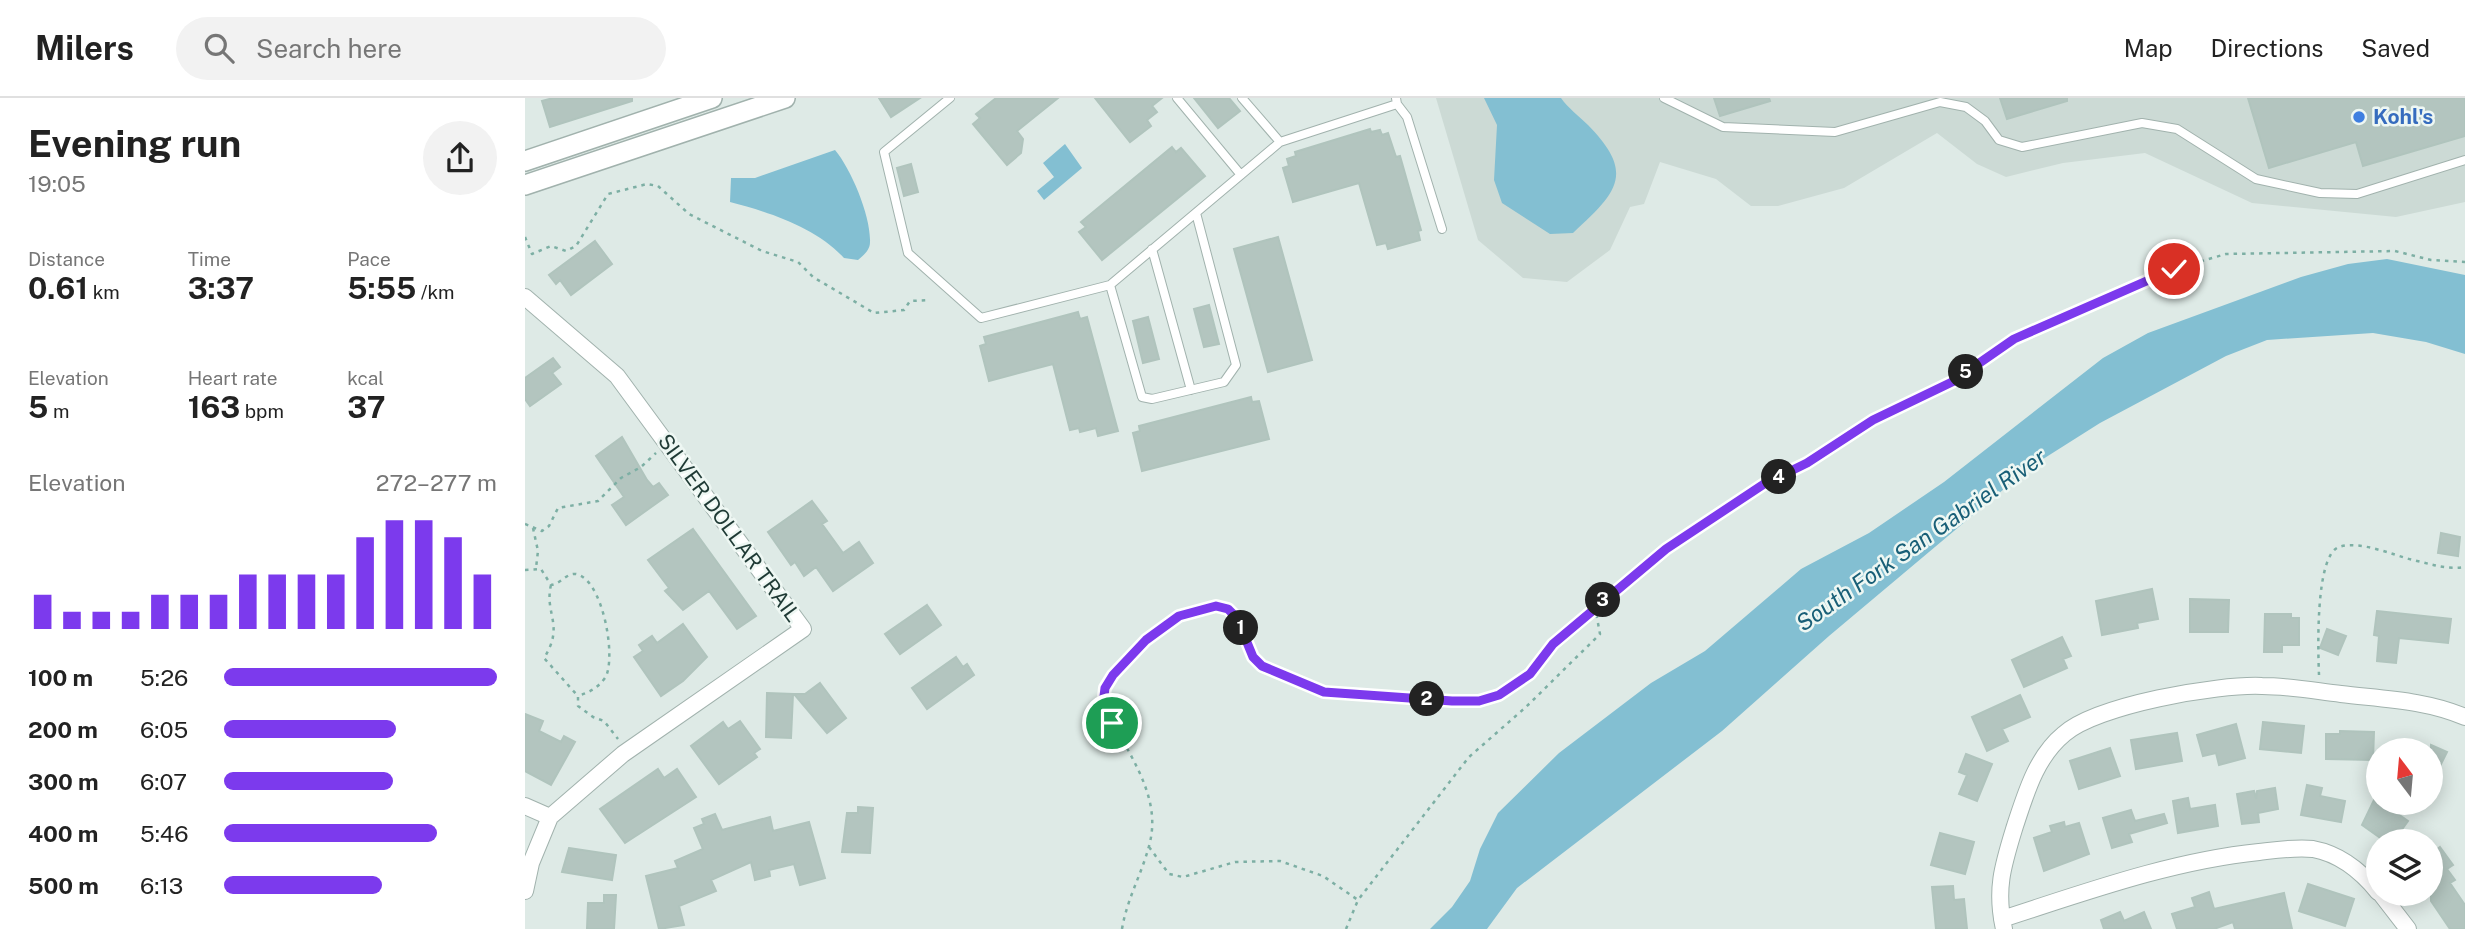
<!DOCTYPE html>
<meta charset="utf-8">
<style>
:root{--surface:#fff;--page:#f2f2f2;--text:#222;--muted:#767676;--line:#e0e0e0;--accent:#7c3aed}
body{margin:0;font-family:"Public Sans",sans-serif;background:var(--page);color:var(--text);height:100vh;display:flex;flex-direction:column;font-size:26px;white-space:nowrap}
*{box-sizing:border-box;margin:0}
p{font-size:23px;color:var(--muted)}
.icon{flex:none;width:38px;height:38px;fill:none;stroke:currentColor;stroke-width:2;stroke-linecap:round;stroke-linejoin:round}
.map{position:relative;flex:1;overflow:hidden}
.drawer{display:flex;flex-direction:column;background:var(--surface);width:525px}
.drawer>*{flex:none}
.needle{width:46px;rotate:344deg}
.controls{position:absolute;left:1841px;top:640px;display:grid;gap:14px}
.controls a{display:grid;place-items:center;width:77px;height:77px;border-radius:50%;background:var(--surface);box-shadow:0 4px 18px #0003;font-size:35px}
.pin{position:absolute;display:grid;place-items:center;width:60px;height:60px;color:#fff;margin:-30px;border:4px solid #fff;border-radius:50%;box-shadow:0 2px 7px #0007}
.km{position:absolute;width:35px;height:35px;margin:-18px;border-radius:50%;background:#222;color:#fff;font-size:19px;line-height:35px;text-align:center}
.round{display:grid;place-items:center;flex:none;width:74px;height:74px;border-radius:37px;background:var(--page)}
.summary{display:flex;align-items:center;justify-content:space-between;height:119px;padding:0 28px}
h1{font-size:38px;font-weight:700;line-height:52px}
.stats{display:grid;grid-template-columns:repeat(3,1fr);gap:10px;height:119px;padding:7px 28px}
.stats div{display:grid;align-content:center}
.stats b{font-size:30px;font-weight:700}
.stats small{font-size:19px;font-weight:400}
.stats p{font-size:19px}
.chart{height:196px;padding:14px 28px}
.chart p{display:flex;justify-content:space-between}
.chart svg{width:100%;height:126px;margin-top:7px;stroke:var(--accent);stroke-width:6}
ul{padding:0 28px;list-style:none;font-size:23px}
li{display:grid;grid-template-columns:112px 84px 1fr;align-items:center;height:52px}
li i{height:18px;border-radius:9px;background:var(--accent)}
header{display:flex;align-items:center;gap:42px;box-sizing:border-box;height:98px;padding:0 35px;background:var(--surface);border-bottom:2px solid var(--line)}
header strong{font-size:33px}
nav{display:flex;gap:38px;margin-inline-start:auto;font-size:24px}
.search{width:490px;height:63px;background:var(--page);display:flex;align-items:center;gap:18px;box-sizing:border-box;padding:0 24px;border-radius:38px;color:var(--muted);font-size:26px}
main{display:flex;flex:1;min-height:0}
.map>svg:first-child{display:block}
</style>
<header>
<strong>Milers</strong>
<div class="search"><svg class="icon" aria-label="search" viewBox="0 0 24 24"><circle cx="10" cy="10" r="6"/><path d="M15 15l6 6"/></svg>Search here</div>
<nav><a>Map</a><a>Directions</a><a>Saved</a></nav>
</header>
<main>
<section class="drawer">
<div class="summary"><div><h1>Evening run</h1><p>19:05</p></div><a class="round"><svg class="icon" aria-label="share" viewBox="0 0 24 24"><path d="M12 15V3M7 8l5-5 5 5M5 13v7h14v-7"/></svg></a></div>
<div class="stats">
<div><p>Distance</p><b>0.61<small> km</small></b></div>
<div><p>Time</p><b>3:37</b></div>
<div><p>Pace</p><b>5:55<small> /km</small></b></div>
</div>
<div class="stats">
<div><p>Elevation</p><b>5<small> m</small></b></div>
<div><p>Heart rate</p><b>163<small> bpm</small></b></div>
<div><p>kcal</p><b>37</b></div>
</div>
<div class="chart"><p><span>Elevation</span>272–277 m</p>
<svg viewBox="0 0 160 44" preserveAspectRatio="none"><path d="M5 44V32M15 44V38M25 44V38M35 44V38M45 44V32M55 44V32M65 44V32M75 44V25M85 44V25M95 44V25M105 44V25M115 44V12M125 44V6M135 44V6M145 44V12M155 44V25"/></svg>
</div>
<ul>
<li><b>100 m</b>5:26<i style="width:100%"></i></li>
<li><b>200 m</b>6:05<i style="width:63%"></i></li>
<li><b>300 m</b>6:07<i style="width:62%"></i></li>
<li><b>400 m</b>5:46<i style="width:78%"></i></li>
<li><b>500 m</b>6:13<i style="width:58%"></i></li>
</ul>
</section>
<div class="map">
<svg width="1940" height="831" viewBox="0 0 1940 831">
<rect width="100%" height="100%" fill="#deeae6"/>
<path fill="#ccdad5" d="M911 0H1940V104L1871 119 1727 105 1620 55 1538 65 1481 79 1452 66 1412 35 1319 90 1253 108H1226L1191 81 1135 64 1119 106 1105 109 1085 152 1042 184 998 180 953 142Z"/>
<path fill="#83bfd2" d="M959 0H1036C1043 10 1054 18 1063 27 1111 76 1092 94 1048 135L1025 136 977 105 969 82 972 27Z
M540 46 557 70 519 102 512 93 529 79 518 65Z
M310 52C326 71 346 118 345 144 345 152 339 157 333 162L319 160C292 130 244 114 205 104L206 80H230Z
M1862 161 1940 177V256L1901 244 1848 235 1742 242 1701 258 1575 325 1504 370 1304 538 1197 633 992 790 962 831H905L927 809 945 783 955 751 973 715 1034 655 1126 585 1180 553 1276 471 1344 435 1419 384 1578 260 1623 235 1776 179 1823 166Z"/>
<path fill="#b3c5bf" stroke="#b0c4bd" stroke-width="2" d="M28 0H107V3L25 29 17 3Z
M354 0H395L366 19Z
M471 0H533L492 33 498 41 496 55 482 67 448 26 455 20 451 16Z
M570 0H637L627 8 632 14 622 22 626 28 605 44Z
M669 0H704L715 13 693 30Z
M1189 0H1244L1245 3 1195 18Z
M1475 0H1542V3L1482 21Z
M1723 0H1940V38L1838 68 1831 44 1744 70Z
M845 31 846 34 855 32 857 37 863 35 871 59 875 58 896 132 893 133 895 142 863 151 861 145 852 147 834 85 768 104 758 70 764 68 762 61 771 58 770 54Z
M647 49 651 54 656 50 680 78 577 162 554 134 561 129 556 124Z
M386 66 393 94 379 98 372 70Z
M753 139 787 262 743 274 709 151Z
M70 143 87 166 46 197 35 182 31 186 24 177Z
M684 207 694 246 679 249 669 211Z
M553 214 555 221 562 219 593 333 573 338 571 330 555 334 554 330 545 332 528 266 464 283 455 248 461 246 459 239Z
M623 219 634 261 618 265 608 223Z
M28 260 35 269 27 275 36 286 5 308 0 301V280Z
M726 299 727 304 734 303 744 341 617 373 608 335 615 333 614 328Z
M97 339 122 382 128 389 134 385 143 397 101 427 87 407 99 399 71 358Z
M287 403 302 423 297 426 318 455 334 444 348 465 308 493 291 469 279 478 270 464 266 467 243 434Z
M168 431 231 518 212 531 184 493 158 512 140 493 144 490 123 462Z
M1916 435 1935 439 1933 458 1913 455Z
M1627 491 1633 521 1612 525 1613 530 1577 537 1571 503Z
M1665 501 1704 502 1703 534H1665Z
M402 507 416 527 375 556 360 536Z
M1852 513 1926 521 1923 545 1874 540 1871 565 1852 563 1854 538 1849 537Z
M1740 516H1766V520H1774V547H1757V554H1739Z
M158 526 182 559 158 583 136 598 109 559 118 553 114 547 127 538 132 545Z
M1802 531 1821 538 1813 557 1795 550Z
M1537 539 1546 558 1538 561 1542 570 1499 589 1487 562Z
M431 559 438 569 442 566 449 577 402 611 387 590Z
M295 585 321 620 302 635 269 596H280Z
M242 595 268 596 266 640 241 639Z
M1495 597 1505 619 1477 631 1483 643 1462 653 1447 619Z
M0 616 18 623 14 633 36 644 39 638 50 644 26 687 0 673Z
M215 623 235 651 229 655 232 659 194 686 166 648 198 624 203 631Z
M1738 624 1779 628 1776 655 1735 651Z
M1711 626 1720 660 1694 667 1691 655 1678 658 1672 637Z
M1815 633 1849 634 1848 662 1801 661V636H1815Z
M1652 635 1657 663 1611 671 1606 642Z
M1906 647 1922 654 1906 686Z
M1585 650 1595 678 1554 691 1545 663Z
M1441 656 1467 666 1452 703 1434 696 1442 677 1434 674Z
M133 671 139 680 152 671 171 699 100 745 75 711Z
M1782 687 1797 690 1795 698 1820 703 1816 724 1776 717Z
M1750 690 1753 711 1733 715 1734 724 1717 726 1712 696 1729 693 1731 701 1732 693Z
M1663 700 1665 711 1690 707 1693 728 1653 735 1648 703Z
M1850 700 1883 723 1868 744H1861L1837 727Z
M333 709 348 710 345 755 317 754 322 715H333Z
M1606 712 1610 723 1639 716 1642 725 1604 736 1607 744 1587 750 1578 720Z
M190 716 197 732 245 719 248 733 284 724 300 780 275 787 269 766 244 772 245 778 230 782 226 764 186 782 191 793 154 808 159 827 134 831 121 778 153 770 150 763 178 751 169 730 179 726 177 721Z
M1539 724 1540 729 1554 725 1564 756 1519 773 1509 740 1527 734 1525 728Z
M1415 735 1449 744 1440 776 1406 767Z
M1915 749 1928 767 1922 771 1930 782 1925 785 1940 807V831H1925L1906 803V756Z
M44 750 91 757 87 782 37 774Z
M1783 786 1829 801 1820 828 1774 813Z
M1428 788 1429 802 1439 801 1442 831H1411L1407 789Z
M1684 794 1689 811 1759 795 1767 831H1710L1708 824 1689 831H1652L1647 816 1670 809 1667 800Z
M79 797H91L89 831H62L63 805H79Z
M1595 814 1599 823 1619 814 1626 831H1579L1576 822Z"/>
<g fill="none" stroke-linecap="round" stroke-linejoin="round">
<defs>
<path id="service" d="M425 0 359 54 383 155 456 220 585 187 755 44 872 6 871 0
M652 0 716 77
M717 0 755 44
M1139 0 1198 29 1310 34 1415 4 1441 9 1460 23 1474 42 1497 49 1617 25 1652 31 1731 81 1795 95 1832 96 1940 62
M872 6 882 19 917 131
M627 151 666 292
M585 187 617 299 627 301 699 284 711 267 671 115"/>
<path id="minor" d="M0 199 92 278 278 531 98 656 25 719 6 765 0 793
M0 708 25 719
M1856 796 1883 831
M1477 821C1561 794 1646 763 1734 754 1751 752 1770 749 1788 751 1815 756 1836 773 1853 794
M1479 831C1470 791 1478 767 1490 728 1501 695 1511 659 1539 636 1572 607 1692 586 1737 588 1763 588 1790 593 1816 596 1857 601 1901 602 1940 619"/>
<path id="tertiary" d="M0 63 187 0
M0 87 260 0"/>
</defs>
<use href="#service" stroke="#a1b2ad" stroke-width="10"/>
<use href="#minor" stroke="#a1b2ad" stroke-width="18"/>
<use href="#tertiary" stroke="#a1b2ad" stroke-width="22"/>
<path stroke="#7dafa4" stroke-width="2.5" stroke-dasharray="3.5 5" stroke-linecap="butt" d="M0 139 7 156 26 148 41 153 51 148 83 96 122 86 133 88 164 116 237 153 273 164 288 179 349 215 379 212 385 203 404 202
M0 426 17 433 24 428 33 410 73 403 96 380 116 369 131 355
M8 430 13 453 11 470
M0 472 16 471 26 487C36 486 41 475 51 476 78 481 92 561 80 580 72 591 64 594 53 598V608L68 619 79 623 93 641
M26 487C19 516 40 527 19 560L52 597
M1794 577C1793 553 1790 457 1814 449 1834 442 1868 457 1888 462 1906 466 1921 472 1940 469
M624 749 644 776 658 779 710 764 755 763 798 778 833 802 944 659 1001 609 1075 536 1070 509
M597 831C602 800 618 774 625 744 637 694 598 649 578 606L580 590 588 577 621 542 655 518 691 508 703 511 712 520 728 559 737 568 799 595 927 603H954L974 597 1005 576 1028 546 1141 451 1239 386 1281 365 1348 322 1427 284 1489 241 1528 223 1649 171 1701 156 1870 153 1906 162 1940 164
M821 831 833 802"/>
<use href="#service" stroke="#fff" stroke-width="8"/>
<use href="#minor" stroke="#fff" stroke-width="16"/>
<use href="#tertiary" stroke="#fff" stroke-width="19"/>
</g>
<g fill="none" stroke-linecap="round" stroke-linejoin="round">
<defs>
<path id="route" d="M587 625 578 606 580 590 588 577 621 542 654 518 691 508 703 511 712 520 728 559 737 568 799 594 927 603H954L974 597 1005 576 1028 546 1141 451 1239 386 1282 365 1348 322 1427 284 1489 241 1649 171"/>
</defs>
<use href="#route" stroke="#fff" stroke-width="14"/>
<use href="#route" stroke="#7c3aed" stroke-width="9"/>
</g>
<circle fill="#3f7fe0" stroke="#eef7f3" stroke-width="2.5" cx="1834" cy="19" r="7"/>
<g text-anchor="middle" stroke-width="5" stroke-linejoin="round" paint-order="stroke">
<g font-size="21" font-weight="bold" fill="#366cbe" stroke="#eef7f3" text-anchor="start">
<text x="1848" y="26">Kohl's</text>
</g>
<g font-size="21" fill="#1f3a35" stroke="#eef7f3">
<text transform="translate(204 430) rotate(54)" y="7">SILVER DOLLAR TRAIL</text>
</g>
<g font-size="23" font-style="italic" fill="#185f77" stroke="#eef7f3">
<text transform="translate(1396 442) rotate(-35)" y="8">South Fork San Gabriel River</text>
</g>
</g>
</svg>
<div class="controls">
<a><svg class="needle" viewBox="-14 -14 28 28"><path d="M0-13l5 13h-10z" fill="#e53935"/><path d="M0 13l5-13h-10z" fill="#767676"/></svg></a>
<a><svg class="icon" aria-label="layers" viewBox="0 0 24 24"><path d="M12 4l9 5-9 5-9-5zM3 14l9 5 9-5"/></svg></a>
</div>
<div class="pin" style="left:587px;top:625px;background:#1e9e55"><svg class="icon" aria-label="arrive" viewBox="0 0 24 24"><path d="M6 21V4h12l-3 4 3 4H6"/></svg></div>
<div class="pin" style="left:1649px;top:171px;background:#d93025"><svg class="icon" aria-label="check" viewBox="0 0 24 24"><path d="M5 12l5 5 9-10"/></svg></div>
<b class="km" style="left:716px;top:530px">1</b>
<b class="km" style="left:902px;top:601px">2</b>
<b class="km" style="left:1078px;top:502px">3</b>
<b class="km" style="left:1254px;top:379px">4</b>
<b class="km" style="left:1441px;top:274px">5</b>
</div>
</main>
